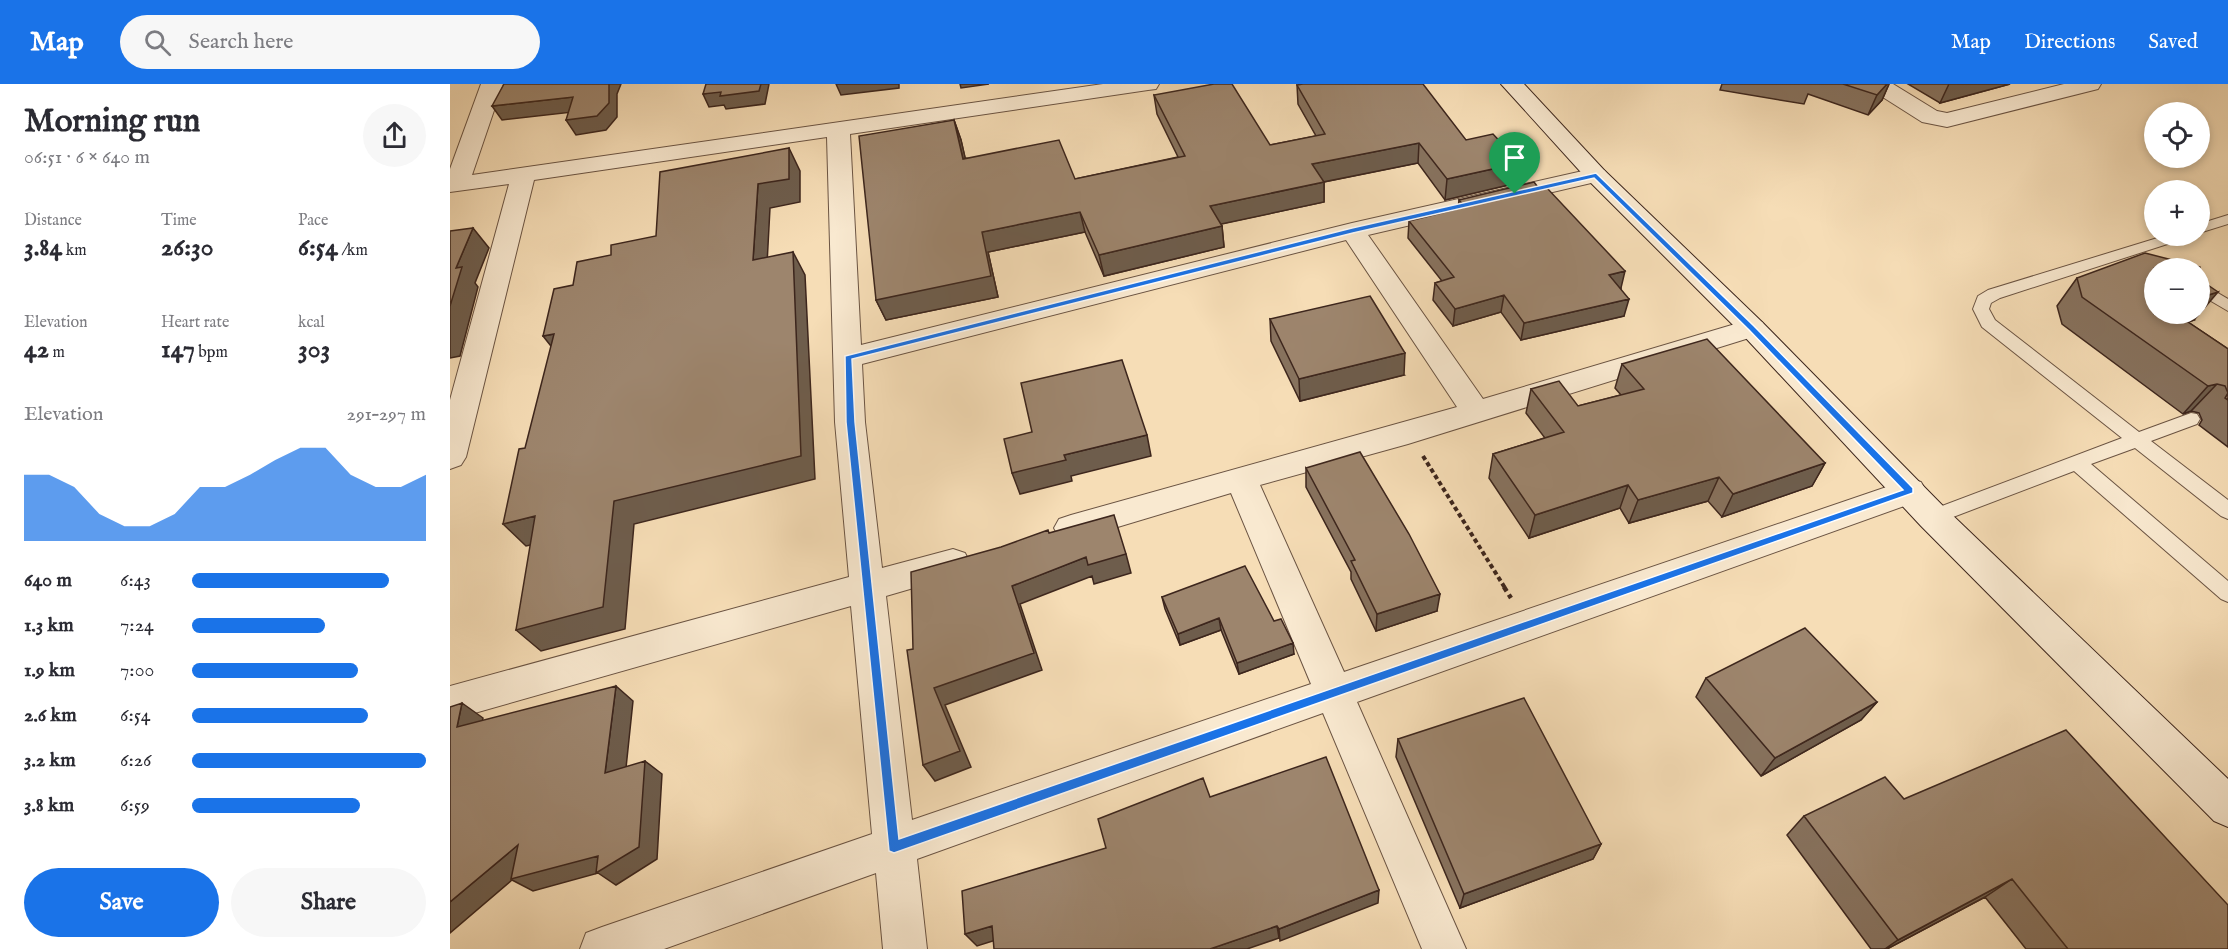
<!DOCTYPE html>
<meta charset="utf-8">
<style>
:root{--surface:#fff;--page:#f7f7f7;--text:#2b2b33;--muted:#7c7c81;--accent:#1a73e8}
body{margin:0;font-family:"IM FELL English",serif;background:var(--page);color:var(--text);height:100vh;display:flex;flex-direction:column;font-size:22px;white-space:nowrap}
*{box-sizing:border-box;margin:0}
p{font-size:20px;color:var(--muted)}
.icon{flex:none;width:33px;height:33px;fill:none;stroke:currentColor;stroke-width:2;stroke-linecap:round;stroke-linejoin:round}
.map{position:relative;flex:1;overflow:hidden}
.side{display:flex;flex-direction:column;background:var(--surface);width:450px}
.side>*{flex:none}
.fabs{position:absolute;left:1694px;top:18px;display:grid;gap:12px}
.fabs a{display:grid;place-items:center;width:66px;height:66px;border-radius:50%;background:var(--surface);box-shadow:0 3px 9px #0003;font-size:30px}
.pin{position:absolute;display:grid;place-items:center;width:51px;height:51px;color:#fff;margin:-62px -26px;border-radius:50% 50% 50% 0;rotate:-45deg;box-shadow:0 0 6px #0007}
.pin .icon{rotate:45deg}
.round{display:grid;place-items:center;flex:none;width:63px;height:63px;border-radius:32px;background:var(--page)}
.headline{display:flex;align-items:center;justify-content:space-between;height:102px;padding:0 24px}
h1{font-size:33px;font-weight:700;line-height:45px}
.metrics{display:grid;grid-template-columns:repeat(3,1fr);gap:9px;height:102px;padding:6px 24px}
.metrics div{display:grid;align-content:center}
.metrics b{font-size:26px;font-weight:700}
.metrics small{font-size:16px;font-weight:400}
.metrics p{font-size:16px}
.chart{height:168px;padding:12px 24px}
.chart p{display:flex;justify-content:space-between}
.chart svg{width:100%;height:108px;margin-top:6px;fill:var(--accent);opacity:.7}
.primary-button{display:flex;gap:12px;margin-top:auto;padding:12px 24px}
.primary-button a{flex:1;height:69px;border-radius:36px;background:var(--accent);color:#fff;font-size:24px;font-weight:700;line-height:69px;text-align:center}
.primary-button a+a{background:var(--page);color:var(--text)}
ul{padding:0 24px;list-style:none;font-size:20px}
li{display:grid;grid-template-columns:96px 72px 1fr;align-items:center;height:45px}
li i{height:15px;border-radius:8px;background:var(--accent)}
header{display:flex;align-items:center;gap:36px;box-sizing:border-box;height:84px;padding:0 30px;background:var(--accent);color:#fff}
header strong{font-size:28px}
nav{display:flex;gap:33px;margin-inline-start:auto;font-size:21px}
.search{width:420px;height:54px;background:var(--page);display:flex;align-items:center;gap:15px;box-sizing:border-box;padding:0 21px;border-radius:33px;color:var(--muted);font-size:22px}
main{display:flex;flex:1;min-height:0}
.map>svg:first-child{display:block}
</style>
<header>
<strong>Map</strong>
<div class="search"><svg class="icon" aria-label="search" viewBox="0 0 24 24"><circle cx="10" cy="10" r="6"/><path d="M15 15l6 6"/></svg>Search here</div>
<nav><a>Map</a><a>Directions</a><a>Saved</a></nav>
</header>
<main>
<section class="side">
<div class="headline"><div><h1>Morning run</h1><p>06:51 · 6 × 640 m</p></div><a class="round"><svg class="icon" aria-label="share" viewBox="0 0 24 24"><path d="M12 15V3M7 8l5-5 5 5M5 13v7h14v-7"/></svg></a></div>
<div class="metrics">
<div><p>Distance</p><b>3.84<small> km</small></b></div>
<div><p>Time</p><b>26:30</b></div>
<div><p>Pace</p><b>6:54<small> /km</small></b></div>
</div>
<div class="metrics">
<div><p>Elevation</p><b>42<small> m</small></b></div>
<div><p>Heart rate</p><b>147<small> bpm</small></b></div>
<div><p>kcal</p><b>303</b></div>
</div>
<div class="chart"><p><span>Elevation</span>291–297 m</p>
<svg viewBox="0 0 160 44" preserveAspectRatio="none"><path d="M0 44V17L10 17L20 22L30 33L40 38L50 38L60 33L70 22L80 22L90 17L100 11L110 6L120 6L130 17L140 22L150 22L160 17V44z"/></svg>
</div>
<ul>
<li><b>640 m</b>6:43<i style="width:84%"></i></li>
<li><b>1.3 km</b>7:24<i style="width:57%"></i></li>
<li><b>1.9 km</b>7:00<i style="width:71%"></i></li>
<li><b>2.6 km</b>6:54<i style="width:75%"></i></li>
<li><b>3.2 km</b>6:26<i style="width:100%"></i></li>
<li><b>3.8 km</b>6:59<i style="width:72%"></i></li>
</ul>
<div class="primary-button"><a>Save</a><a>Share</a></div>
</section>
<div class="map">
<svg width="1778" height="865" viewBox="0 0 1778 865">
<rect width="100%" height="100%" fill="#f6ddb6"/>
<filter id="stains"><feTurbulence type="fractalNoise" baseFrequency=".00333" numOctaves="4"/><feColorMatrix values="0 0 0 0 .2 0 0 0 0 .09 0 0 0 0 .02 0 0 0 .5 -.17"/></filter>
<radialGradient id="worn" r=".72"><stop offset=".6" stop-color="#630" stop-opacity="0"/><stop offset="1" stop-color="#630" stop-opacity=".3"/></radialGradient>
<g fill="none" stroke-linecap="round" stroke-linejoin="round">
<defs>
<path id="lane" d="M1778 131V140L1749 149V140Z
M1714 152H1736L1733 155 1550 214 1541 219 1539 225 1545 236 1689 348 1741 329 1747 330 1750 335 1747 340 1701 357 1778 416V435L1771 432 1685 364 1641 380 1778 497V518L1771 515 1624 387 1490 438 1483 441 1476 438 1473 433 1476 428 1672 354 1532 243 1523 225 1528 212 1538 206Z
M1749 198 1778 215V227L1749 210Z"/>
<path id="street" d="M31 0H53L22 91 653 0H709L706 5 698 6 400 50 411 261 902 139 1146 84 1154 86 1158 91 1154 96 918 151 1033 315 1302 235 1312 238 1316 244 1312 250 958 360 810 401 894 588 1460 395 1471 398 1476 407 1471 416 907 618 1016 865H972L873 629 467 775 477 865H433L426 789 214 865H130L136 849 152 843 422 750 401 522 0 636V602L399 493 385 338 377 53 84 96 16 373 11 381 0 385V316L59 100 0 108V85ZM896 156 1007 323 621 431 609 435 604 444 609 453 621 457 781 409 861 600 462 736 436 512 515 489 520 479 515 469 503 465 432 484 415 338 412 280Z
M1417 0H1443L1487 27 1497 29 1614 0H1651L1648 5 1497 43 1472 38 1420 5Z"/>
<path id="secondary" d="M1051 0H1074L1154 86 1312 238 1495 424 1778 695V743L1764 737 1471 442 1292 250 1138 96Z"/>
</defs>
<use href="#lane" stroke="#6b5443" stroke-width="2"/>
<use href="#street" stroke="#6b5443" stroke-width="2"/>
<use href="#secondary" stroke="#3d261d" stroke-width="2"/>
<path stroke="#3d261d" stroke-width="4" stroke-dasharray="4.5 3" stroke-linecap="butt" d="M973 372 1055 504"/>
<path stroke="#3d261d" stroke-width="4.5" stroke-dasharray="5 4" stroke-linecap="butt" d="M1054 503 1061 514"/>
<use href="#lane" fill="#f9e9d0" fill-rule="evenodd"/>
<use href="#street" fill="#f9e9d0" fill-rule="evenodd"/>
<use href="#secondary" fill="#f9e9d0" fill-rule="evenodd"/>
</g>
<path fill="#87725e" stroke="#3d261d" stroke-width="1.5" d="M1272 0H1439L1432 16 1418 31 1358 10 1354 20 1270 6Z
M1458 0H1560L1490 19Z
M847 1 1016 56 1067 99 995 116 968 79 874 98V118L770 140 772 142 774 163 654 192 635 148 538 168 548 213 436 236 426 216 504 36 511 56 515 74 625 95 728 73 707 30 704 11 820 61 866 52 848 20Z
M1009 116 1171 204 1174 232 1071 256 1051 228 1003 242 983 216 985 199 992 197 958 154 959 137 1008 125Z
M1627 194 1744 236 1738 238 1778 265V363L1749 341 1752 336 1749 329 1741 327 1733 330 1612 240 1607 222Z
M820 235 954 291 850 317 821 257Z
M1172 280 1375 379 1362 402 1272 433 1258 417 1179 439 1170 424 1079 454 1039 394 1043 370 1095 354 1076 329 1081 305 1128 322 1171 311 1165 304Z
M856 384 987 527 926 547 901 495V488L856 403Z
M712 513 824 537 844 570 789 590 771 546 730 561 715 525Z
M1256 594 1427 618 1411 636 1311 692 1246 613Z
M948 655 1151 760 1143 775 1010 824 946 673Z
M1454 715 1778 865H1576L1535 813 1437 865H1421L1337 751 1354 732Z"/>
<path fill="#6e5d4c" stroke="#3d261d" stroke-width="1.5" d="M159 0H171L167 10V33L156 46 126 51 116 36Z
M311 0H319L315 20 276 25 274 21 259 23 253 10Z
M386 0H449V4L391 11Z
M510 0H539L511 4Z
M1437 0H1439L1432 16 1418 31 1427 11Z
M1499 0H1560L1490 19Z
M123 13 132 27 52 36 42 22Z
M504 36 511 56 520 95 513 75Z
M969 59 968 79 863 100 862 80Z
M339 64 350 87V118L320 124 316 199 303 176 308 100Z
M1070 79 1067 99 995 116 997 95Z
M874 98V118L762 142 760 122Z
M630 128 635 148 538 168 548 213 436 236 426 216 532 148Z
M772 142 774 163 654 192 649 171Z
M23 144 39 164 25 199 28 203 10 272 0 274V222L6 184Z
M343 168 355 191 365 395 184 440 175 545 91 567 66 546 164 417Z
M1175 187 1171 204 1155 208 1159 191Z
M1768 208 1744 236 1696 251 1714 230H1749V214Z
M1054 211 1051 228 1003 242 1005 225Z
M1179 215 1174 232 1071 256 1074 239Z
M104 250 112 276 93 252Z
M955 269 954 291 850 317 849 295Z
M1767 300 1741 327 1733 330 1758 302Z
M697 351 701 372 621 392 622 397 570 410 562 389 614 371Z
M1375 379 1362 402 1272 433 1283 410Z
M1269 393 1258 417 1179 439 1188 416Z
M1178 401 1170 424 1079 454 1085 431Z
M85 432 108 455 76 462 53 440Z
M676 470 681 489 644 500 642 492 570 520 592 586 495 621 521 683 485 697 473 681 484 604 562 502 636 473Z
M990 510 987 527 926 547 927 530Z
M769 534 771 546 730 561 728 550Z
M843 559 844 570 789 590 787 579Z
M166 602 183 617 174 703 155 689Z
M1427 618 1411 636 1311 692 1325 674Z
M12 619 33 634 28 658 7 643Z
M195 677 212 690 207 775 166 801 148 789 83 807 62 796 0 849V818L68 761Z
M1151 760 1143 775 1010 824 1014 810Z
M1562 795 1535 813 1437 865H1435L1448 856Z
M929 806 928 819 830 857 829 845Z
M542 842 552 854 527 862 515 850Z
M827 842 829 854 797 865H760Z"/>
<path fill="#9d856d" stroke="#3d261d" stroke-width="1.5" d="M54 0H159V19L147 32 116 36 123 13 42 22Z
M256 0H311L309 7 270 12 271 8 253 10Z
M764 0H782L820 61 875 50 847 1 853 0H973L1016 56 1043 50 1070 79 997 95 969 59 862 80 874 98 760 122 772 142 649 171 630 128 532 148 541 192 426 216 409 52 504 36 513 75 609 56 625 95 735 72 704 11Z
M1393 0H1437L1427 11Z
M339 64V95L308 100 303 176 343 168 351 372 164 417 153 523 66 546 85 432 53 440 69 365 75 364 104 250 93 252 104 205 123 201 127 178 161 171V161L206 152 210 88Z
M1084 98 1090 106 1097 104 1175 187 1159 191 1179 215 1074 239 1054 211 1005 225 985 199 1004 193 959 137 1015 123 1009 116Z
M23 144 6 184 12 183 0 222V147Z
M1695 169 1750 183 1749 193V184H1704V230H1726L1778 265V316L1775 314 1778 309 1775 302 1767 300 1758 302 1632 213 1627 194Z
M1749 195 1768 208 1749 214Z
M920 212 955 269 849 295 820 235Z
M1257 255 1375 379 1283 410 1269 393 1188 416 1178 401 1085 431 1043 370 1114 348 1081 305 1109 297 1128 322 1194 305 1172 280Z
M672 276 697 351 614 371 616 376 562 389 554 355 582 348 571 299Z
M910 368 959 450 990 510 927 530 901 477 905 476 856 384Z
M664 431 676 470 638 481 636 473 562 502 584 569 484 604 510 667 473 681 457 566 463 565 461 488 551 463 598 446 599 449Z
M795 482 824 537 831 535 843 559 787 579 769 534 728 550 712 513Z
M1355 544 1427 618 1325 674 1256 594Z
M166 602 155 689 195 677 189 763 146 789 148 772 61 795 68 761 0 818V623L12 619 7 643Z
M1074 614 1151 760 1014 810 948 655Z
M1616 646 1778 821V865H1618L1562 795 1448 856 1354 732 1435 693 1454 715Z
M876 673 929 806 829 845 827 842 760 865H544L542 842 515 850 512 807 656 764 648 735 753 694 760 713Z"/>
<path fill="#1a73e8" stroke="#fff" stroke-width="1.5" fill-rule="evenodd" d="M1146 89 1304 242 1463 404V409L444 769 439 767 396 338 395 272 902 144ZM1144 94 1299 246 1453 406 449 755 405 338 402 275 903 149Z"/>
<rect width="100%" height="100%" filter="url(#stains)"/>
<rect width="100%" height="100%" fill="url(#worn)"/>
</svg>
<div class="fabs">
<a><svg class="icon" aria-label="locate" viewBox="0 0 24 24"><circle cx="12" cy="12" r="6"/><path d="M12 2v4M12 18v4M2 12h4M18 12h4"/></svg></a>
<a>+</a>
<a>−</a>
</div>
<div class="pin" style="left:1065px;top:110px;background:#1e9e55"><svg class="icon" aria-label="arrive" viewBox="0 0 24 24"><path d="M6 21V4h12l-3 4 3 4H6"/></svg></div>
</div>
</main>
